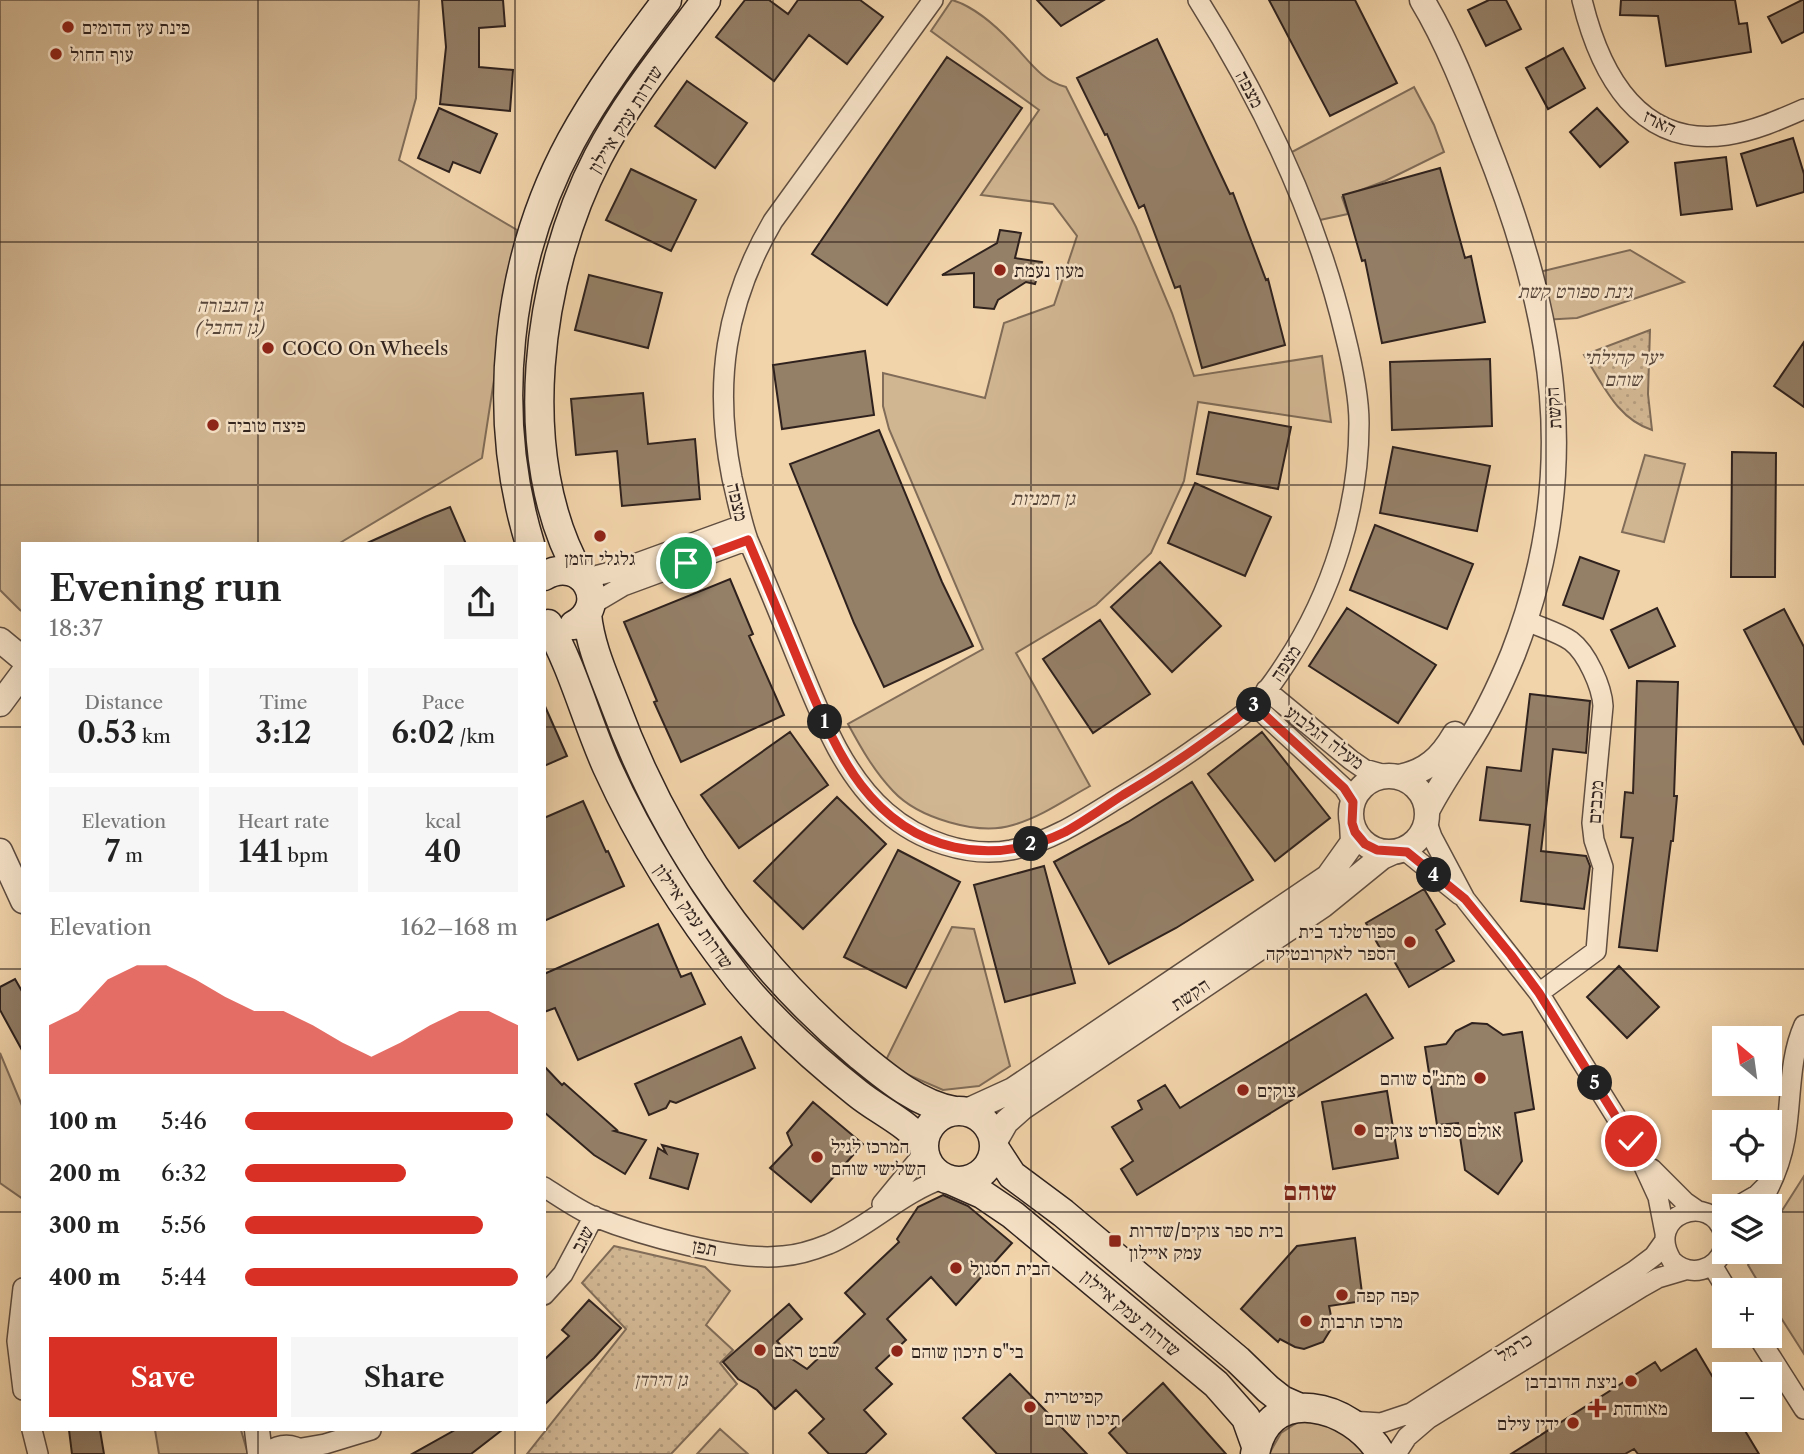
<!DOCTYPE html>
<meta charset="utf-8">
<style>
:root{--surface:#fff;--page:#f6f6f6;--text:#222;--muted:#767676;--accent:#d93025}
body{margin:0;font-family:"Libre Caslon Text","Frank Ruhl Libre",serif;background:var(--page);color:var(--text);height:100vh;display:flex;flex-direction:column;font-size:26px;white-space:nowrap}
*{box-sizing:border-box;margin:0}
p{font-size:23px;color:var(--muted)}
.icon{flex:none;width:38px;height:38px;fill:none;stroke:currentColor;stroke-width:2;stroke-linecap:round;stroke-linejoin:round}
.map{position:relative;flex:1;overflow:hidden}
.drawer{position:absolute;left:21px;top:542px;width:525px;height:889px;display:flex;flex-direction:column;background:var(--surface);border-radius:0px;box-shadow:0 7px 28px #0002}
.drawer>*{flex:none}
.needle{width:46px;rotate:331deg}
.buttons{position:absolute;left:1712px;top:1026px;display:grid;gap:14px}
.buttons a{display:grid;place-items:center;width:70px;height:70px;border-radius:0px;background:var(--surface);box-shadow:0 7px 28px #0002;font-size:35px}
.pin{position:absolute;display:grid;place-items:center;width:60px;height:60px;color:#fff;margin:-30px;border:4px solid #fff;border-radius:50%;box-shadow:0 2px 7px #0007}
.km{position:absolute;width:35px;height:35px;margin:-18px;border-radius:50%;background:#222;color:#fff;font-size:19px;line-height:35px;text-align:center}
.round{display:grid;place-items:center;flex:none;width:74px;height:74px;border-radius:0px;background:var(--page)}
.head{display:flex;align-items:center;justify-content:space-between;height:119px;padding:0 28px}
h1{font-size:38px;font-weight:600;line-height:52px}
.metrics{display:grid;grid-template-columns:repeat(3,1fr);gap:10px;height:119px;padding:7px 28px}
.metrics div{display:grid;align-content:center;border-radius:0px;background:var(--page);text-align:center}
.metrics b{font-size:30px;font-weight:600}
.metrics small{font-size:19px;font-weight:400}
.metrics p{font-size:19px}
.chart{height:196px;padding:14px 28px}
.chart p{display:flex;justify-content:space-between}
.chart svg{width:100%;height:126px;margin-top:7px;fill:var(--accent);opacity:.7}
.action{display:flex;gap:14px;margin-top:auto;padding:14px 28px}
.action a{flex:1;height:80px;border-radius:0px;background:var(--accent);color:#fff;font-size:28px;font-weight:600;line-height:80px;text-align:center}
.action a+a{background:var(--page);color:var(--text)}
ul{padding:0 28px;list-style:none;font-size:23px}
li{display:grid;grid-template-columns:112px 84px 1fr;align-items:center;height:52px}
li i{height:18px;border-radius:9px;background:var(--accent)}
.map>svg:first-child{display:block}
</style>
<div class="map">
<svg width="1804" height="1454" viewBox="0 0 1804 1454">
<defs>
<pattern id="garden-dots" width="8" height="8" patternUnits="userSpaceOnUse" patternTransform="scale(1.75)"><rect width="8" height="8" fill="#d1b692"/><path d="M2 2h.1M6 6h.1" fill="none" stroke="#b49c7d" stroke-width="1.8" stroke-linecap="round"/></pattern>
</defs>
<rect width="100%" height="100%" fill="#f2d4aa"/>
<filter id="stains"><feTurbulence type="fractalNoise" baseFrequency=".00286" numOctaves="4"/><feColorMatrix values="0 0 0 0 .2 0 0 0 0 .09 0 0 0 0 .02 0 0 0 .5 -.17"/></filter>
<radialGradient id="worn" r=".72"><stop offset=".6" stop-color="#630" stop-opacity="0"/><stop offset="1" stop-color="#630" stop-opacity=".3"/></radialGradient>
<path fill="#d1b692" stroke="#806c58" stroke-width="2" d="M0 0H419L416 98 399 160 517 230 482 458 338 544H23V612L20 610 0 590Z
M952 0C973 6 996 26 1011 42 1029 60 1040 80 1066 87L1136 227 1172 313 1194 376 1322 356 1331 422 1198 402 1184 481 1151 553 1096 605 1016 653 1090 786C1065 800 1041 817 1013 825 978 836 918 818 893 791 874 771 861 748 848 724L983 649 889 429 883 406V373L985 398 1004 323 1054 305 1077 236 1053 204 981 195 1039 110 931 31Z
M1414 87 1434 125 1444 152 1385 181 1342 197 1348 214 1315 221 1290 153Z
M1630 250 1684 282 1577 318 1542 320 1531 274Z
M1645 455 1685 464 1664 542 1622 532Z
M952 927 974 929 1010 1066 979 1086 943 1090 897 1070 886 1060Z
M0 1053 23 1108V1199L0 1183Z
M1804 1176V1354L1769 1299V1290H1763L1748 1265 1756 1251H1769V1231Z
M1298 1422C1325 1421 1348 1432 1364 1454H1269L1281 1433Z
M720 1429 748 1454H697Z
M155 1430H241L248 1454H159Z"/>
<path fill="url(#garden-dots)" stroke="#806c58" stroke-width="2" d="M1650 330 1648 394 1652 430C1617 419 1603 384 1584 355Z
M614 1246 705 1267 730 1291 706 1325 733 1350 720 1363 737 1384 671 1454H527L626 1329 582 1283Z"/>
<path fill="#947f67" stroke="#2f221e" stroke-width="2" d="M442 0H503L505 26 479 28V67L513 70 510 111 440 104 446 47Z
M745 0H769L788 14 798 0H860L883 17 847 64 809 35 774 81 716 37Z
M1037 0H1104L1061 26Z
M1269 0H1355L1397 83 1330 116Z
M1489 0H1506L1521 29 1486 46 1468 10Z
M1621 0H1735L1739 24 1747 23 1751 52 1666 66 1658 16 1620 15Z
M1802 0H1804V32L1782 43 1768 17Z
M1157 39 1230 194 1233 193 1266 280 1268 279 1285 345 1202 368 1180 286 1175 288 1144 205 1139 208 1107 134 1105 135 1077 78Z
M1563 48 1585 88 1548 109 1526 68Z
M947 57 1022 108 887 305 812 254Z
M687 81 747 123 715 168 655 126Z
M439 108 497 134 480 173 453 162 449 172 418 158Z
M1597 108 1628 142 1600 167 1570 132Z
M1793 138 1804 174V192L1757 206 1741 154Z
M1726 157 1732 209 1681 215 1675 163Z
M1440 168 1465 258 1471 256 1485 322 1382 343 1365 260 1362 261 1343 195Z
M631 169 696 200 671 251 606 220Z
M1000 230 1021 233 1015 258 1042 262 1035 284 1026 282 998 300 994 309 974 307V273L942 275 997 243Z
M589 275 662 293 648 348 575 330Z
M1804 342V407L1774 386Z
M865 351 874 415 782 429 773 365Z
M1490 359 1492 426 1392 430 1390 362Z
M643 393 648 444 695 439 700 499 622 506 617 451 576 455 571 399Z
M1209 412 1291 427 1278 489 1197 474Z
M879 430 942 582 973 646 884 687 854 623 790 464Z
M1393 447 1490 466 1477 531 1380 513Z
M1732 452 1776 453 1775 577H1731Z
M1195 483 1271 517 1245 576 1168 543Z
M450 507 466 544H365L425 517Z
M1375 525 1473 564 1447 629 1350 590Z
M1580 557 1619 571 1603 619 1563 605Z
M1160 562 1221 626 1172 672 1111 607Z
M730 579 753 634 749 636 784 715 681 762 654 702 657 701 624 622Z
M1347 608 1436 665 1398 723 1309 666Z
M1657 608 1675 646 1629 668 1611 630Z
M1784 609 1804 647V745L1744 630Z
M1100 620 1150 694 1093 733 1043 659Z
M1637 681 1678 682 1674 796H1677L1673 841H1671L1657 951 1619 947 1633 838 1621 837 1625 792 1633 793Z
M1530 694 1590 701 1586 753 1553 749 1541 851 1586 856 1590 866 1584 909 1521 901 1530 825 1480 820 1487 767 1521 771Z
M544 704 567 756 544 766Z
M790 732 828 785 739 848 701 795Z
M1262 732 1330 818 1275 861 1208 774Z
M1192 782 1253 880 1176 928 1109 964 1054 862 1128 822Z
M837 797 886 844 803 929 754 881Z
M583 801 606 852 608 851 624 886 544 921V818Z
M898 850 960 882 906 988 844 957Z
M1044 866 1075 983 1005 1002 974 885Z
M1424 889 1445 924 1436 930 1454 961 1409 987 1390 954 1385 957 1366 923Z
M658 924 681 977 691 973 705 1004 578 1060 555 1008 544 1012V974Z
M1619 966 1659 1007 1627 1038 1587 997Z
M15 979 23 993V1052L0 1010V987Z
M1366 994 1393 1038 1137 1195 1121 1169 1133 1161 1112 1127 1142 1109 1138 1101 1165 1085 1180 1108Z
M1472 1023 1487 1024 1503 1035 1522 1032 1534 1109 1515 1113 1522 1161 1498 1194 1465 1170 1458 1123 1437 1125 1425 1047 1446 1044 1456 1031Z
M741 1037 755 1068 676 1103 670 1101 666 1108 649 1115 635 1084Z
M544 1066 562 1085 564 1083 617 1130 614 1131 646 1140 625 1174 594 1155 544 1112Z
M1387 1091 1398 1158 1333 1169 1322 1102Z
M813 1102 863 1144 811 1202 770 1168 792 1145 787 1133Z
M662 1145 698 1154 688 1189 650 1178 658 1148 666 1153Z
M943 1195 968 1206 1012 1243 956 1305 931 1277 887 1319 906 1340 876 1368 892 1384 864 1410 886 1434 865 1454H829L809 1433 824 1419 796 1390 775 1409 757 1390 738 1379 723 1362 789 1304 802 1319 777 1341 792 1359 807 1369 865 1314 845 1293 899 1242 897 1239 918 1207Z
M1355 1238 1363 1301 1329 1306 1332 1321 1331 1329 1323 1342 1304 1349 1295 1347 1280 1339 1278 1342 1241 1309 1297 1246Z
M589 1300 621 1328 594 1358 544 1405V1360L569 1336 562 1330Z
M1696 1349 1724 1396V1419H1738L1759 1454H1638L1634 1449 1625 1454H1511L1655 1362 1661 1371Z
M1010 1374 1043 1408 1087 1454H997L963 1418Z
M1163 1383 1226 1454H1128L1109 1433Z
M69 1430H100L104 1454H72Z
M455 1430H502L471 1454H412Z"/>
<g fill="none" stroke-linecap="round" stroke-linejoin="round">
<defs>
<path id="minor" d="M933 0 773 221C725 303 713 384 732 478 737 499 741 520 748 540 765 579 781 618 797 658 819 711 841 773 886 812 919 841 968 858 1011 850 1049 842 1080 822 1112 802 1142 784 1171 766 1200 745 1218 732 1238 720 1254 705 1266 693 1277 677 1286 663 1332 593 1359 508 1359 423 1359 394 1352 363 1345 335 1317 216 1263 103 1198 0
M1582 0C1600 74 1639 148 1727 135 1754 131 1779 120 1804 109
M584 579 618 570 742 525
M591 605 623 586 748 540
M1525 620C1539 627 1558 632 1571 641 1587 653 1602 687 1603 706L1592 823 1594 840 1603 867 1596 951 1539 993
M1266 690 1351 760 1364 769 1389 776
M1254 705 1344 788 1353 802
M1426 820 1432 837 1465 899 1539 993 1636 1149 1658 1197 1665 1233
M1400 850 1407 852 1460 895
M1652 1169 1685 1202 1698 1211
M544 1187C560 1197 578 1210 595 1217 640 1235 736 1262 783 1256 799 1255 814 1250 829 1244 870 1226 902 1192 945 1178
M882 1204 924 1153
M1738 1206 1757 1195 1765 1187
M1759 1206C1771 1186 1781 1162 1785 1139 1792 1100 1788 1061 1804 1025
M1724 1234C1712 1190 1643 1215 1672 1261 1690 1278 1716 1271 1724 1248
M1712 1265 1727 1290
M23 1288 17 1341 23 1390
M544 1295 563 1274 594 1216
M1757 1335 1804 1409
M1350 1421 1381 1423 1411 1413 1634 1271 1654 1256 1664 1242
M32 1430 38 1454
M296 1449 325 1444 371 1430
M1396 1454 1407 1437 1428 1419 1642 1287 1658 1278 1685 1270"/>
<path id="tertiary" d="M1422 0C1448 43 1467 93 1485 140 1555 316 1584 471 1513 654 1500 686 1484 719 1465 748 1452 769 1438 789 1427 811
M0 640 23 659
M0 704 23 673
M1351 814a38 38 0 1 1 76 0a38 38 0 1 1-76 0Z
M1399 777C1426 772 1441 758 1455 734
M0 851 23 901
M967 1111 1013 1090 1328 877 1353 842 1352 823
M994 1143 1006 1122 1023 1107 1323 905 1382 857 1393 852
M257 1430 260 1454
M269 1454C281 1446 292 1446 303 1454"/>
<path id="secondary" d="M530 544C490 413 506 261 571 141 598 91 633 45 667 0
M580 575C512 457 537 274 598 157 627 101 669 50 706 0
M544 576C583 554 611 605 574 625
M587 614C590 646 604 676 615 705 665 841 748 962 859 1055 887 1078 919 1105 955 1111
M548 624C573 668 586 720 607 767 642 844 686 913 738 979 773 1022 814 1059 857 1093 879 1111 908 1123 924 1145
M924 1146a35 35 0 1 1 70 0a35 35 0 1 1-70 0Z
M995 1149 1012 1175 1063 1213 1238 1360 1268 1389 1282 1400 1300 1408
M948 1179 982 1194 1013 1215 1216 1384 1246 1418 1256 1446
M1255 1454C1268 1382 1352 1404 1381 1454"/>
</defs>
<use href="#minor" stroke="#604e41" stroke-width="22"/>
<use href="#tertiary" stroke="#604e41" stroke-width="27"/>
<use href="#secondary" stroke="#2f221e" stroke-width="31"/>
<use href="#minor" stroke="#f7e3c8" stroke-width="19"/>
<use href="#tertiary" stroke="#f7e3c8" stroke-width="24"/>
<use href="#secondary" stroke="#f7e3c8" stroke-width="28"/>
</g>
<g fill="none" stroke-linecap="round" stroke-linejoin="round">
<defs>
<path id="route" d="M686 563 748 540C766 583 784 625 801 667 818 707 835 751 861 785 912 852 991 868 1065 832 1085 821 1104 807 1123 795 1169 768 1212 738 1254 705L1344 788 1353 802 1352 823 1355 832 1365 844 1377 850 1407 852 1465 899 1511 955 1539 993 1631 1141"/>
</defs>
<use href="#route" stroke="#fff" stroke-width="14"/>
<use href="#route" stroke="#d93025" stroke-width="9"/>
</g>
<path fill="none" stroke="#2f221e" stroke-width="2" stroke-opacity="0.55" d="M258 0V544M515 0V544M773 0V1454M1031 0V1454M1289 0V1454M1546 0V1454M0 242H1804M0 485H1804M0 727H23M544 727H1804M0 969H23M544 969H1804M0 1212H23M544 1212H1724M1769 1212H1804M258 1430V1454M515 1430V1454"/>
<g fill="#8f2418" stroke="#f7e3c8" stroke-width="2.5">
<circle cx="68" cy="27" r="7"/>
<circle cx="56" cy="54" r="7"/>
<circle cx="1000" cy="270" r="7"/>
<circle cx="268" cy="348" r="7"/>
<circle cx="213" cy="425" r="7"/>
<circle cx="600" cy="536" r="7"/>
<circle cx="1410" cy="942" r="7"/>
<circle cx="1480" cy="1078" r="7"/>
<circle cx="1243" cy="1090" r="7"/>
<circle cx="1360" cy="1130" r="7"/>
<circle cx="817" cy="1157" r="7"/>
<rect x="1108" y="1234" width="14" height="14" rx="3.5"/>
<circle cx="956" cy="1268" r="7"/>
<circle cx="1342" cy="1295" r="7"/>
<circle cx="1306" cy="1321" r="7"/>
<circle cx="760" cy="1350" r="7"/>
<circle cx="897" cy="1351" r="7"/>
<circle cx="1631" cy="1381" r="7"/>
<circle cx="1030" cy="1407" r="7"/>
<path d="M1593.5 1397.5h7v7h7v7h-7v7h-7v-7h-7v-7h7z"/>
<circle cx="1573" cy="1423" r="7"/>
</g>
<g text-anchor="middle" stroke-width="5" stroke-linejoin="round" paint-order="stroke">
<g font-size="19" fill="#2f221e" stroke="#f7e3c8" text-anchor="start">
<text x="82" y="34">פינת עץ הדומים</text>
<text x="70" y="61">עוף החול</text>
<text x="1014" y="277">מעון נעמת</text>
<text x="282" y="355">COCO On Wheels</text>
<text x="227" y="432">פיצה טוביה</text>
<text x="600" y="565" text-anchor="middle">גלגלי הזמן</text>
<text x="1396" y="938" text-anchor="end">ספורטלנד בית<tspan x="1396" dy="22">הספר לאקרובטיקה</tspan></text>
<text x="1466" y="1085" text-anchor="end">מתנ"ס שוהם</text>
<text x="1257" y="1097">צוקים</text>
<text x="1374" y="1137">אולם ספורט צוקים</text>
<text x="831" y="1153">המרכז לגיל<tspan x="831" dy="22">השלישי שוהם</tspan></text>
<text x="1129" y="1237">בית ספר צוקים/שדרות<tspan x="1129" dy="22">עמק איילון</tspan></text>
<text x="970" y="1275">הבית הסגול</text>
<text x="1356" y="1302">קפה קפה</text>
<text x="1320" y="1328">מרכז תרבות</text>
<text x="774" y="1357">שבט ראם</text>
<text x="911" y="1358">בי"ס תיכון שוהם</text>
<text x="1617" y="1388" text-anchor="end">ניצת הדובדבן</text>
<text x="1044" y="1403">קפיטרית<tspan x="1044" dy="22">תיכון שוהם</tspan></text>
<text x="1613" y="1415">מאוחדת</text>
<text x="1559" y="1430" text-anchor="end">ידין עילם</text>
</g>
<g font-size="19" fill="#2f221e" stroke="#f7e3c8">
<text transform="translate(1250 89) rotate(62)" y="7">מצפה</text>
<text transform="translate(625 119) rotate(-58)" y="7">שדרות עמק איילון</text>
<text transform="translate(1660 122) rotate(27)" y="7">הארז</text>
<text transform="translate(1553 408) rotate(-94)" y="7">הקשת</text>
<text transform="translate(738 502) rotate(77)" y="7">מצפה</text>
<text transform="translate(1285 663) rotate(-56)" y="7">מצפה</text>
<text transform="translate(1325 737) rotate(37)" y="7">מעלה הגלבוע</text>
<text transform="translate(1595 802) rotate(-86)" y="7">מכבים</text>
<text transform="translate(694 916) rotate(55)" y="7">שדרות עמק איילון</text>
<text transform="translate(1190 994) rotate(-34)" y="7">הקשת</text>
<text transform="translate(582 1239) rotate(-62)" y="7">שגב</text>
<text transform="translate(705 1247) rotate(11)" y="7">תפן</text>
<text transform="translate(1131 1313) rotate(40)" y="7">שדרות עמק איילון</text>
<text transform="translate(1514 1347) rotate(-32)" y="7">כרמל</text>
</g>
<g font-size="19" font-style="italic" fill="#58473b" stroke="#f7e3c8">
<text x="1575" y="298">גינת ספורט קשת</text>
<text x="230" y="312">גן הגבורה<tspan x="230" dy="22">(גן החבל)</tspan></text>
<text x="1623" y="364">יער קהילתי<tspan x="1623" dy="22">שוהם</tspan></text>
<text x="1043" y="505">גן חמניות</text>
<text x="661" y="1386">גן הירדן</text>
</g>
<g font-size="26" font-weight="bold" fill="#7a1f14" stroke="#f7e3c8">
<text x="1310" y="1200">שוהם</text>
</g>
</g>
<rect width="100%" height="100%" filter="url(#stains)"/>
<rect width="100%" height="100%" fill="url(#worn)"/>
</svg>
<div class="buttons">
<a><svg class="needle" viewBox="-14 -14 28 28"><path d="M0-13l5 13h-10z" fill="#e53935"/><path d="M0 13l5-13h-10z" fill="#767676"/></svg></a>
<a><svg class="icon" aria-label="locate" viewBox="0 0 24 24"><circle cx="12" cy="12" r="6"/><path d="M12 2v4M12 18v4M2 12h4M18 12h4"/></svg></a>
<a><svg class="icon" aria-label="layers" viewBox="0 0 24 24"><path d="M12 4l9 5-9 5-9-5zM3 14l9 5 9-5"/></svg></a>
<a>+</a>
<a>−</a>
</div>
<div class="pin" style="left:686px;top:563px;background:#1e9e55"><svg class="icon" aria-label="arrive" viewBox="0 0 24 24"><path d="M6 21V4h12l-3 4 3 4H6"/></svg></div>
<div class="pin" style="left:1631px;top:1141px;background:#d93025"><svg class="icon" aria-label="check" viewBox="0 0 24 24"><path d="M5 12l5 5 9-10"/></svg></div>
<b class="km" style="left:825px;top:722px">1</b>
<b class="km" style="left:1031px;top:844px">2</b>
<b class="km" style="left:1254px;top:705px">3</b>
<b class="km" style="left:1434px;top:875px">4</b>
<b class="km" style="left:1595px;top:1083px">5</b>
<section class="drawer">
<div class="head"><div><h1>Evening run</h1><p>18:37</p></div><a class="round"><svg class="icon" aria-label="share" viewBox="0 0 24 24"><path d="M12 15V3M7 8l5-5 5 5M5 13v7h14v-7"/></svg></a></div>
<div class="metrics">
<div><p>Distance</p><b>0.53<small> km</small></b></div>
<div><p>Time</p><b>3:12</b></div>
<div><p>Pace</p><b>6:02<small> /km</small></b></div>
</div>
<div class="metrics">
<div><p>Elevation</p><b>7<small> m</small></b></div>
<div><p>Heart rate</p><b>141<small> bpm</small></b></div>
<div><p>kcal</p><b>40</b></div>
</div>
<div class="chart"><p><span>Elevation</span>162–168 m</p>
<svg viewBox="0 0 160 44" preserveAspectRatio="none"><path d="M0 44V27L10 22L20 11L30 6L40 6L50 11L60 17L70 22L80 22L90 27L100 33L110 38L120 33L130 27L140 22L150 22L160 27V44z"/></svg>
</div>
<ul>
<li><b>100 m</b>5:46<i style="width:98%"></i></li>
<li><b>200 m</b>6:32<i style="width:59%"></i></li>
<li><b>300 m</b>5:56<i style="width:87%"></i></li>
<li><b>400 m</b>5:44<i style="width:100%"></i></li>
</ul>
<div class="action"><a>Save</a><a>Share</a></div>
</section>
</div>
